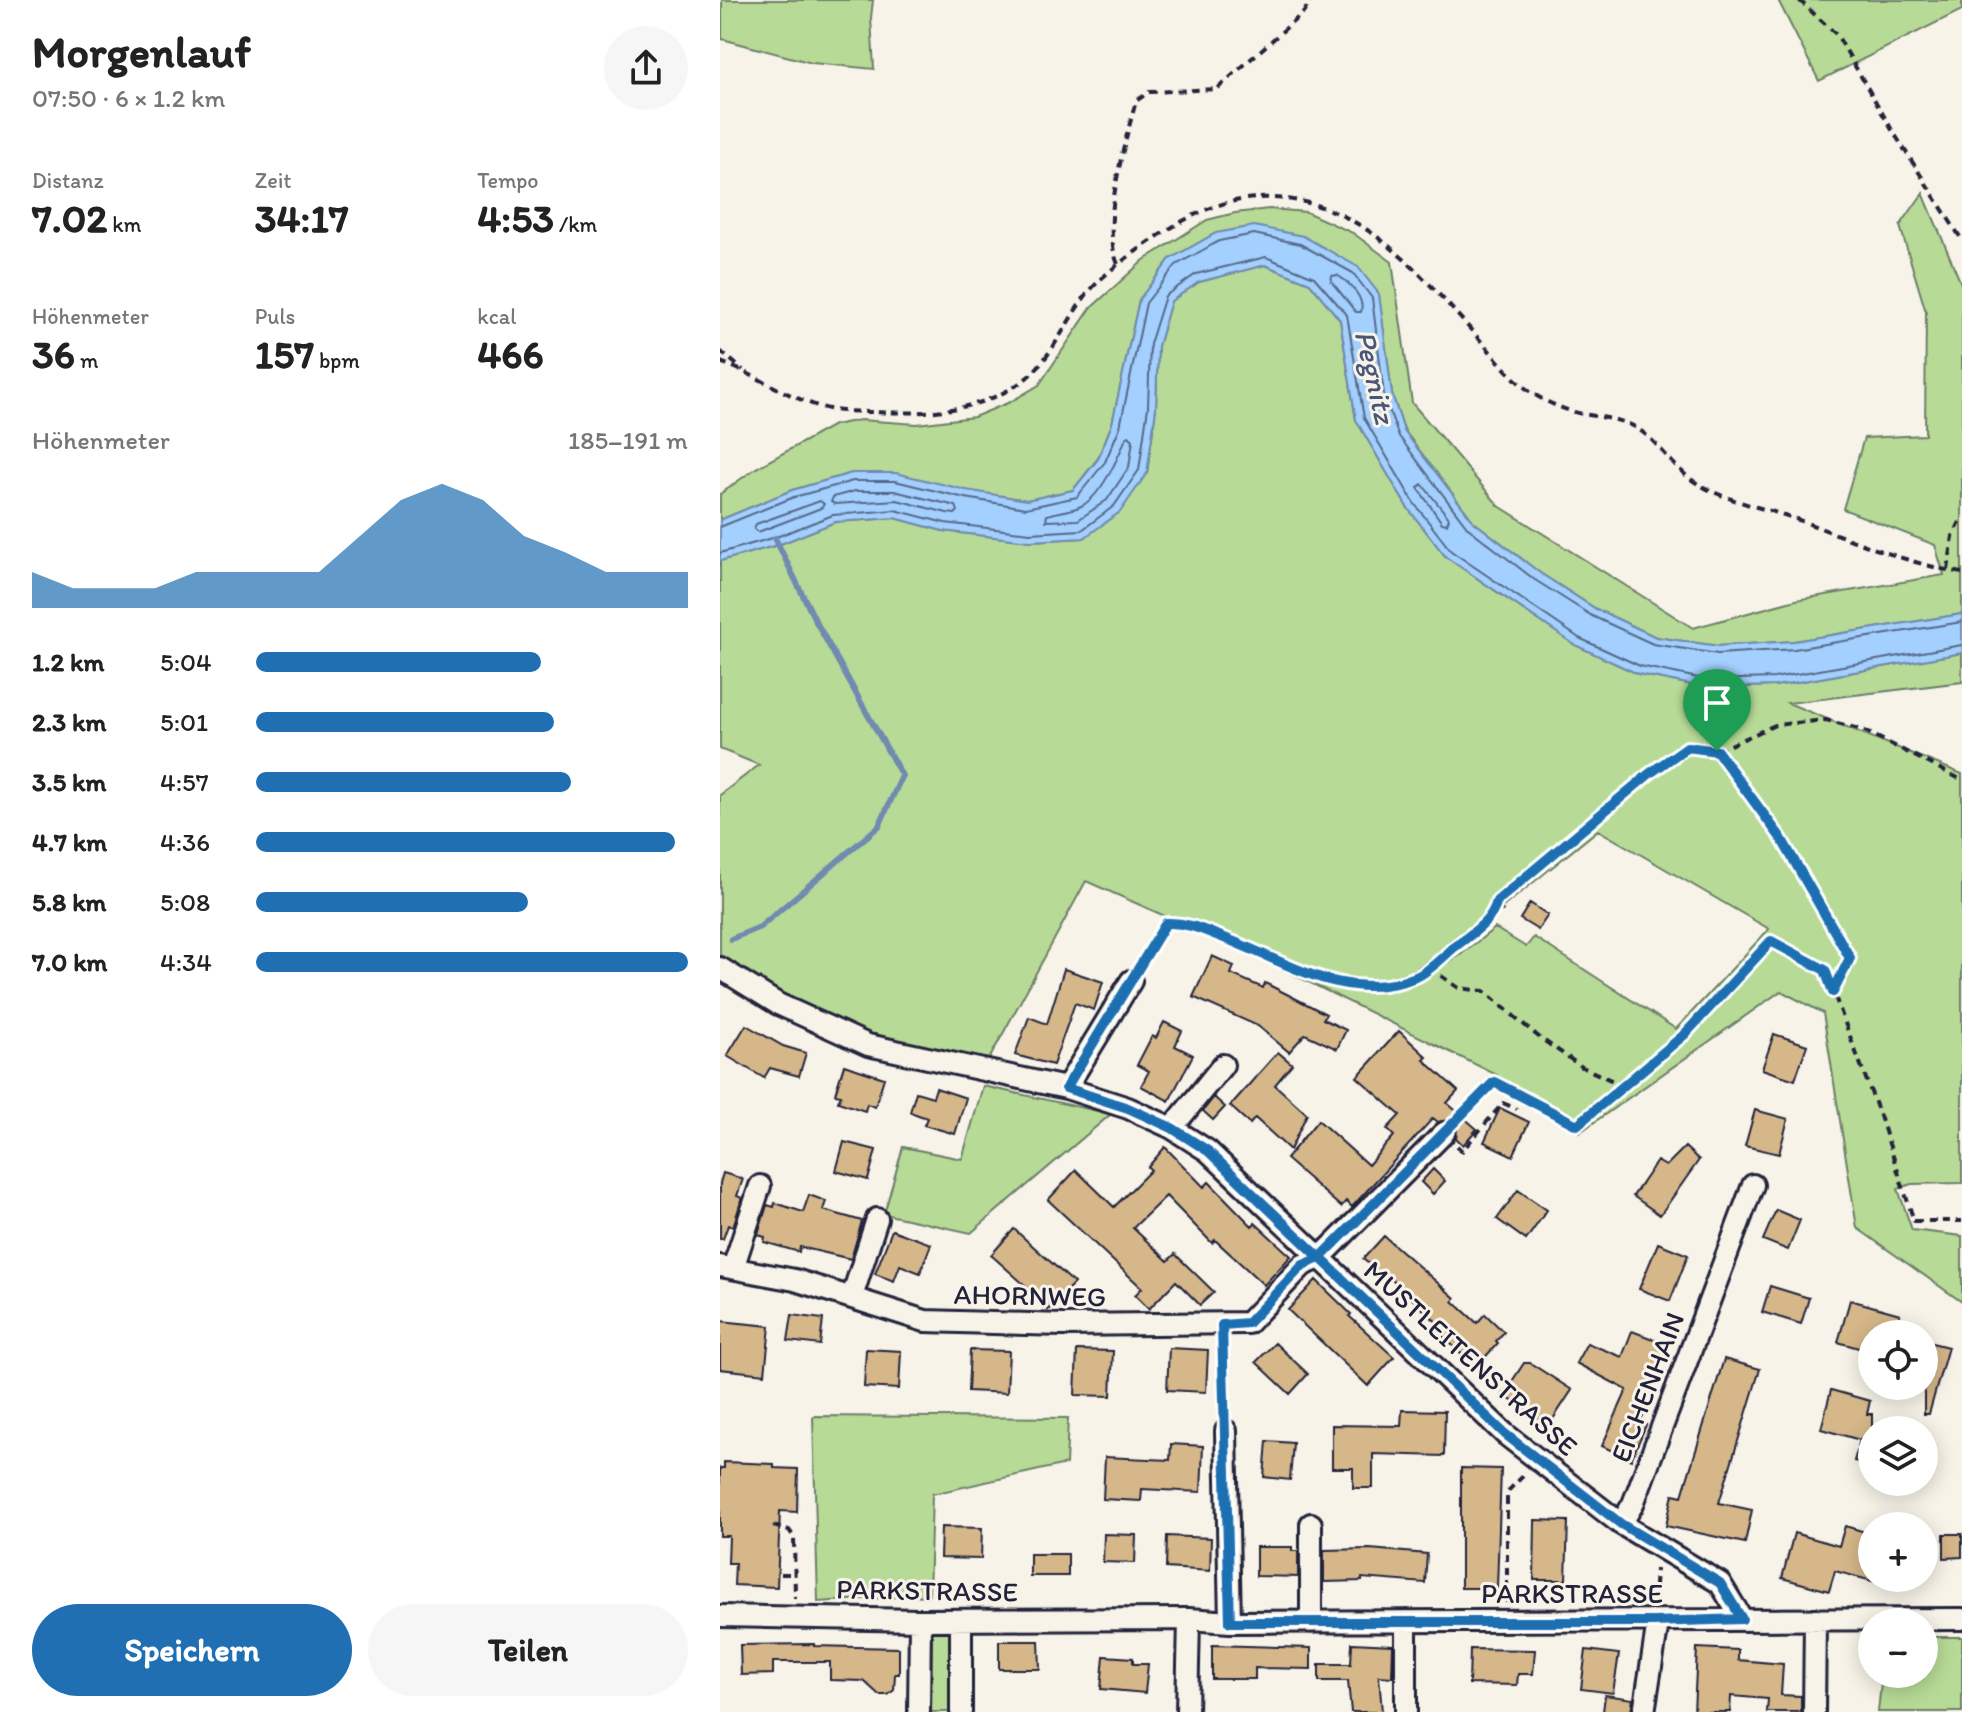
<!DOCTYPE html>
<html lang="de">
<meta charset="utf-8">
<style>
:root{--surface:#fff;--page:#f6f6f6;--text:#222;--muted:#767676;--accent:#1f6fb2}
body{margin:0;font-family:Itim,sans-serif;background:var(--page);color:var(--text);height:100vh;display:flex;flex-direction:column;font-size:30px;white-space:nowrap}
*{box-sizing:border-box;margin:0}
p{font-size:26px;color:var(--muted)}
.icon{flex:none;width:44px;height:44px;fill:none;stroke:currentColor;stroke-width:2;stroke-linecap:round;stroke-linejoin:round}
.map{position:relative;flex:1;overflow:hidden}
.details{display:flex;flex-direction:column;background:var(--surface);width:720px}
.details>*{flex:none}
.buttons{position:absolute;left:1138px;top:1320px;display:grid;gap:16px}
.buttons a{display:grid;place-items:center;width:80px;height:80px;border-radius:50%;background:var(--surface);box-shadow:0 4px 20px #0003;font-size:40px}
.pin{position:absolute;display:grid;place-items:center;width:68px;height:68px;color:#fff;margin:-82px -34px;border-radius:50% 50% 50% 0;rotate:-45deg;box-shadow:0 0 8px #0007}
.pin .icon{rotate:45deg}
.round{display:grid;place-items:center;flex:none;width:84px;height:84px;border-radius:42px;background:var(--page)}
.headline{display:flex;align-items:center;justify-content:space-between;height:136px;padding:0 32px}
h1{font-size:44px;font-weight:800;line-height:60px}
.figures{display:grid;grid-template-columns:repeat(3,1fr);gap:12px;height:136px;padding:8px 32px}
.figures div{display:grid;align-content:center}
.figures b{font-size:40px;font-weight:800}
.figures small{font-size:22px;font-weight:400}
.figures p{font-size:22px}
.chart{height:224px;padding:16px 32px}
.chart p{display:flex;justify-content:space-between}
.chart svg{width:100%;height:144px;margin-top:8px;fill:var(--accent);opacity:.7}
.primary-button{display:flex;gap:16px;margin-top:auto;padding:16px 32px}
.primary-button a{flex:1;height:92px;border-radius:48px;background:var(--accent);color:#fff;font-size:32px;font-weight:800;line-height:92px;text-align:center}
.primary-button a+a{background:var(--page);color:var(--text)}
ul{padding:0 32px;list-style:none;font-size:26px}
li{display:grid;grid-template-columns:128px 96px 1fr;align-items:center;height:60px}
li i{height:20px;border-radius:10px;background:var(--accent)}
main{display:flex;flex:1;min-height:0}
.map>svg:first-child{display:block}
</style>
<main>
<section class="details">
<div class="headline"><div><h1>Morgenlauf</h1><p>07:50 · 6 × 1.2 km</p></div><a class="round"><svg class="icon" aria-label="share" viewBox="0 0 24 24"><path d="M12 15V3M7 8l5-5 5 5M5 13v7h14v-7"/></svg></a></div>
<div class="figures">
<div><p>Distanz</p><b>7.02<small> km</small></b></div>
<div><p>Zeit</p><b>34:17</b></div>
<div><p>Tempo</p><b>4:53<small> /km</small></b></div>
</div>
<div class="figures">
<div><p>Höhenmeter</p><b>36<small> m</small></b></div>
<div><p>Puls</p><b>157<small> bpm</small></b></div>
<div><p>kcal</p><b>466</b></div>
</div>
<div class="chart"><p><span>Höhenmeter</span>185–191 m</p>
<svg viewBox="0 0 160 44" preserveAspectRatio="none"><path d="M0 44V33L10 38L20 38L30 38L40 33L50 33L60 33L70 33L80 22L90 11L100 6L110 11L120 22L130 27L140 33L150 33L160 33V44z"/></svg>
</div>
<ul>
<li><b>1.2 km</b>5:04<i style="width:66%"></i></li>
<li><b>2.3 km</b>5:01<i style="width:69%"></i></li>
<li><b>3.5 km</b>4:57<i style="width:73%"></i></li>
<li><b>4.7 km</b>4:36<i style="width:97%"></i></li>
<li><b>5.8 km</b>5:08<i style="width:63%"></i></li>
<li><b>7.0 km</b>4:34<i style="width:100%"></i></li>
</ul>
<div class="primary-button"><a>Speichern</a><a>Teilen</a></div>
</section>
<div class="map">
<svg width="1242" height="1712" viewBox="0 0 1242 1712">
<rect width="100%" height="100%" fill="#f7f3e8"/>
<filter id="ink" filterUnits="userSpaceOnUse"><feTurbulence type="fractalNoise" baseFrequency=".0125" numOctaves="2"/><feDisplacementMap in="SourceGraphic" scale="16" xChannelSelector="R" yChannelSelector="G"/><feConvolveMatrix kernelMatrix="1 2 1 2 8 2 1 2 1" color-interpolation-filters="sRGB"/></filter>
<g filter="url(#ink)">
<path fill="#b7db96" stroke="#6c7e68" stroke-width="2" fill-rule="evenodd" d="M2 0H153L151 18 154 69 92 63 2 39Z
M1058 0H1242V10L1099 81Z
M1203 193 1242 286V614L1074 641 998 646 936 637 876 609 820 573 754 522 684 430 672 394 659 295 496 233 450 259 419 300 392 424 378 458 353 490 307 500 132 473 72 490 0 520V494L36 468 114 425 140 420 197 424 254 417 290 402 319 385 371 308 424 260 487 220 515 213 549 209 586 212 633 233 672 262 692 403 779 506 973 628 1076 600 1224 575 1215 545 1123 509 1144 438 1205 435 1206 312 1180 226Z
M545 265 590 283 620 320 636 420 687 507 726 557 855 645 918 674 987 688 1055 686 1242 653V682L1068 703 1242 774V1183L1191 1184 1178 1189 1192 1230 1242 1236V1302L1137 1228 1103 1013 1061 991 860 1132 774 1088 777 1075 542 959 366 881 267 1063 152 1037 66 999 0 956V795L39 765 0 749V561L58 545 115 522 175 518 223 531 310 541 364 538 427 473 436 408 438 346 451 301 479 282ZM878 830 1049 929 956 1029 814 937 806 947 775 928 739 956 685 985 683 978 752 932Z
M263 1086 391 1114 251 1233 164 1214 183 1147 242 1159Z
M93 1416 348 1418 346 1464 212 1494 209 1595 98 1602Z
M212 1631 237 1632V1712H211Z
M1204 1637H1242V1712H1158L1162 1674H1204Z"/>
<path fill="#a3d0fe" stroke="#6f8ab0" stroke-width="2" d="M534 226 583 236 638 267 659 294 672 394 684 431 754 522 820 573 876 609 936 637 998 646 1074 641 1242 614V653L1055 686 987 688 918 674 855 645 726 557 687 507 636 420 620 320 590 283 545 265 479 282 451 301 438 346 436 408 427 473 400 512 364 538 310 541 223 531 175 518 115 522 58 545 0 561V520L72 490 132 473H176L246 490 307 500 353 490 378 459 392 424 419 300 450 259 496 233Z"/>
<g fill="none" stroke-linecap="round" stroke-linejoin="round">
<path stroke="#566889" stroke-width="2" d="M617 275C630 283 645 298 641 312H636L611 281 612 276Z
M409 436 413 440 409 467 387 500 358 520 326 521 327 515C337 512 349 511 359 507 380 499 398 458 406 438Z
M702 484 729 518 727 524 722 523 698 488Z
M135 491H174L236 506 238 511 235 514 227 513 177 500 115 504 111 502 113 497Z
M100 501 104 504 101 508 38 532 34 529 36 524Z
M0 527 74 497 133 481H175L245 498 306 508 357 497 385 462 400 427 426 303 456 265 499 241 534 234 580 244 633 273 652 298 664 395 678 435 748 528 815 580 872 616 933 644 998 654 1074 649 1242 622
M0 553 56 537 113 515 175 510 225 523 310 533 362 530 394 506 419 470 428 407 430 344 445 296 476 274 546 257 594 277 627 315 644 418 694 503 731 551 859 638 920 666 988 680 1054 678 1242 645"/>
<path stroke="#6f8ab0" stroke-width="6" d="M11 939 40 927 159 826 182 776 95 620 55 538"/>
</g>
<path fill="#d5b789" stroke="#22223b" stroke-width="2" d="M810 903 828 915 818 930 800 919Z
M492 956 514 966 511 974 543 988 545 983 606 1014 603 1019 626 1030 617 1049 585 1034 569 1052 538 1026 473 997Z
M344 969 383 982 374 1010 355 1003 333 1065 295 1055 309 1017 327 1024Z
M444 1022 462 1031 455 1046 473 1055 449 1101 421 1086 429 1071 417 1065 432 1036 436 1038Z
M26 1025 63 1046 86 1053 79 1076 50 1068 44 1078 7 1056Z
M679 1031 707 1057 704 1060 738 1091 727 1103 757 1129 743 1145 736 1138 737 1130 733 1123 727 1120 718 1122 713 1118 632 1207 626 1201 621 1207 566 1159 598 1120 648 1165 674 1136 667 1129 680 1115 637 1077Z
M1054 1034 1087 1045 1075 1080 1042 1069Z
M558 1052 572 1064 555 1085 587 1114 570 1150 535 1118 530 1124 510 1106Z
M124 1065 164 1078 155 1107 147 1104 145 1111 118 1102 121 1095 115 1094Z
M216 1088 246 1098 235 1134 204 1125 207 1118 190 1112 196 1092 213 1097Z
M494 1097 505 1107 493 1120 483 1111Z
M780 1108 809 1122 793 1156 764 1142Z
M1035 1110 1068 1119 1059 1154 1025 1146Z
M124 1142 156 1150 148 1180 116 1171Z
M445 1147 484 1187 489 1182 532 1226 535 1223 571 1256 544 1285 495 1240 492 1243 446 1196 413 1228 448 1261 455 1254 494 1292 480 1305 456 1281 429 1309 415 1295 422 1288 328 1200 356 1170 394 1207 431 1170 428 1167Z
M965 1147 979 1160 940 1215 913 1196 937 1161 946 1166Z
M713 1169 725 1181 713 1194 701 1182Z
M3 1173 23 1179 17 1196 22 1198 13 1227 8 1225 3 1239H0V1183Z
M798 1190 827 1210 806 1240 777 1219Z
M89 1195 106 1201 103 1210 142 1221 131 1259 80 1247 79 1252 44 1242 45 1237 38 1235 47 1205 54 1207 55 1203 83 1212Z
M1056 1210 1080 1220 1068 1250 1043 1240Z
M294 1229 354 1283 328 1310 314 1297 316 1295 271 1255Z
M172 1230 211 1244 200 1273 180 1265 174 1281 155 1274Z
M664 1236 735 1298 733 1301 757 1323 765 1314 784 1332 776 1341 778 1343 756 1367 720 1334 724 1329 670 1278 668 1281 643 1259Z
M938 1243 968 1255 950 1301 919 1289Z
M596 1280 631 1314 629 1316 674 1357 648 1386 568 1310Z
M1050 1286 1089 1298 1081 1324 1042 1312Z
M1130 1300 1180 1314 1175 1334H1152V1352L1118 1342Z
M72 1315 103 1319 100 1345 68 1341Z
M0 1321 50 1326 45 1374 0 1369Z
M912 1331 946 1344 929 1386 937 1391 920 1422 926 1425 911 1460 882 1446 907 1390 856 1363 867 1343 902 1357Z
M1204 1341 1228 1347 1209 1414H1204Z
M555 1343 588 1374 570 1394 536 1362Z
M449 1348 488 1350 486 1392 447 1390Z
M146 1349 181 1351 179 1389 144 1387Z
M250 1350 289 1351 287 1393 248 1391Z
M357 1350 393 1351 391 1396 355 1395Z
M1004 1359 1040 1369 999 1503 1032 1510 1025 1543 946 1526 953 1494 962 1496Z
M804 1363H810L852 1390 829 1425 783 1395Z
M1111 1390 1150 1401 1147 1414H1152V1466L1134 1461 1140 1440 1101 1429Z
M682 1410 725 1411 724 1456 653 1454V1488H633V1468H612V1425L681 1426Z
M547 1441 573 1443 570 1480 544 1477Z
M451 1444 483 1446 481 1492 422 1489 421 1501 383 1499 385 1457 450 1460Z
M4 1462 54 1464V1468L78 1469 77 1512 60 1511 57 1587 14 1585 15 1563H8L9 1536H0V1468H4Z
M741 1468 781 1469 777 1588H741Z
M815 1520 848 1521 846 1580H814Z
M1125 1526 1152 1534V1581L1115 1571 1109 1591 1062 1578 1074 1533 1119 1546Z
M221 1527 262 1528 261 1559 220 1558Z
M384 1534 416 1535 415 1563 383 1562Z
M1224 1534H1242V1557L1224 1558Z
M447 1536 491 1538 490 1571 446 1568Z
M536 1547H572V1551H578V1577L536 1576Z
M650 1549 707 1554 705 1583 642 1578V1581L604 1582V1550Z
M310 1554H348V1576H310Z
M279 1641H319L320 1669H279Z
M632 1643 673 1645 672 1677 659 1676 662 1712H631L628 1681H599V1664H631Z
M94 1644V1646L179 1648V1674H175L174 1690 168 1695H159L144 1681 110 1680V1662H53V1674L21 1675 20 1645Z
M492 1645 591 1648V1669L535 1668V1679H492Z
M977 1648 1018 1650V1660L1063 1664 1061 1695 1081 1696V1712H1047L1048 1699 1011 1696 1010 1712H974Z
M750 1649 815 1650 813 1674H798L797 1685 749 1684Z
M866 1650 899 1654 893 1693 861 1689Z
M384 1656 413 1658V1664H428L425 1693 381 1689Z
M885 1695 913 1699 911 1712H883Z"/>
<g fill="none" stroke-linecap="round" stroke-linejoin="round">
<defs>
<path id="minor" d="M0 968 58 1004 148 1045 346 1088 408 1108 452 1128 488 1151 785 1434 901 1524 1000 1583 1022 1619
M346 1088 411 981
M452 1128 503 1065
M0 1266 75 1280 205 1321 343 1325 528 1323 583 1265 600 1258 724 1133
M13 1268 40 1186
M132 1297 157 1219
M506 1431 510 1622
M901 1524 913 1504 1033 1185
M0 1616 200 1620 469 1619 510 1622 1242 1619
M686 1621V1712
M591 1622V1524
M199 1712 200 1620
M241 1712V1620
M467 1712 469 1619
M924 1712 938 1622
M1094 1712 1095 1619"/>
</defs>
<use href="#minor" stroke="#22223b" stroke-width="26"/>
<path stroke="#22223b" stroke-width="4" stroke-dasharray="8 6" stroke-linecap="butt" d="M1079 0 1117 35 1172 130 1242 240
M398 264C380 225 405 142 416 101L429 92 497 89 584 12 591 0
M0 351 23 370
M0 362C36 374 78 404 114 410 126 412 139 411 150 412 203 414 260 413 304 380 331 359 344 325 364 298 378 279 399 263 418 250 467 215 510 190 573 200 654 212 709 284 761 341 777 359 792 379 812 393 826 402 842 409 858 413 877 417 898 418 915 427 940 442 954 471 980 485 1009 502 1045 508 1076 519 1131 539 1184 563 1242 573
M1228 570 1233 536 1242 518
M997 751 1055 725 1106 720 1143 730 1242 780
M773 917 777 901 929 774 967 747 997 751 1061 838 1130 958 1113 992
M420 965 446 923 460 922 524 945 582 972 622 984 664 987 700 975 783 909
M709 968 739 988 764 991 820 1038 862 1067 904 1086
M737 1120 774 1082 857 1125 964 1035 1051 941 1105 970 1160 1116 1194 1221H1242
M737 1146 742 1151 783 1103 797 1109
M503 1343 505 1414
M53 1526 69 1530 74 1537 75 1598
M61 1574H75
M934 1600 936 1569
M787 1603V1492L804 1475"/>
<use href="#minor" stroke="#f7f3e8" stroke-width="20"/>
</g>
</g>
<g fill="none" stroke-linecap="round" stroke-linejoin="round" filter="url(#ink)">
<defs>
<path id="route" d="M997 751 1061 838 1130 958 1113 992 1105 970 1051 941 964 1035 857 1125 774 1082 600 1258 583 1265 528 1323 502 1325 510 1622H933L1022 1619 1000 1583 901 1524 785 1434 488 1151 452 1128 408 1108 346 1088 446 923C465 922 481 929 499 936 563 959 628 1007 698 976 710 970 722 958 732 949 750 934 771 924 777 901L929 774 967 747 997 751"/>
</defs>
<use href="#route" stroke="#fff" stroke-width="16"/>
<use href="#route" stroke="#1f6fb2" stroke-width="10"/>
</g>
<g text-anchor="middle" stroke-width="6" stroke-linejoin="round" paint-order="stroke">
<g font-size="28" fill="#22223b" stroke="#f7f3e8">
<text transform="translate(310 1295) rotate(1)" y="10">AHORNWEG</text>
<text transform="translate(751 1358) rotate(42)" y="10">MUSTLEITENSTRASSE</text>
<text transform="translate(927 1387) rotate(-69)" y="10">EICHENHAIN</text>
<text transform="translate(207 1590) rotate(1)" y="10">PARKSTRASSE</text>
<text x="852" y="1603">PARKSTRASSE</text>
</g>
<g font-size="30" font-style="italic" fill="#495676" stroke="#f7f3e8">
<text transform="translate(655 377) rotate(77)" y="10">Pegnitz</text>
</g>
</g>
</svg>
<div class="buttons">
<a><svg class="icon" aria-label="locate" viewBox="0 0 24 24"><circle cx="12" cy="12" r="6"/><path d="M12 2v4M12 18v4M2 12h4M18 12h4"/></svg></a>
<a><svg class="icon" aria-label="layers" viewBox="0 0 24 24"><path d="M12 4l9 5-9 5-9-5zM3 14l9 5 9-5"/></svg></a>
<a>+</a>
<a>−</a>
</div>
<div class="pin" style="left:997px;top:751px;background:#1e9e55"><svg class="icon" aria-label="arrive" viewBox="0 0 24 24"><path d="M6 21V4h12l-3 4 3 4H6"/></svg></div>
</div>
</main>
